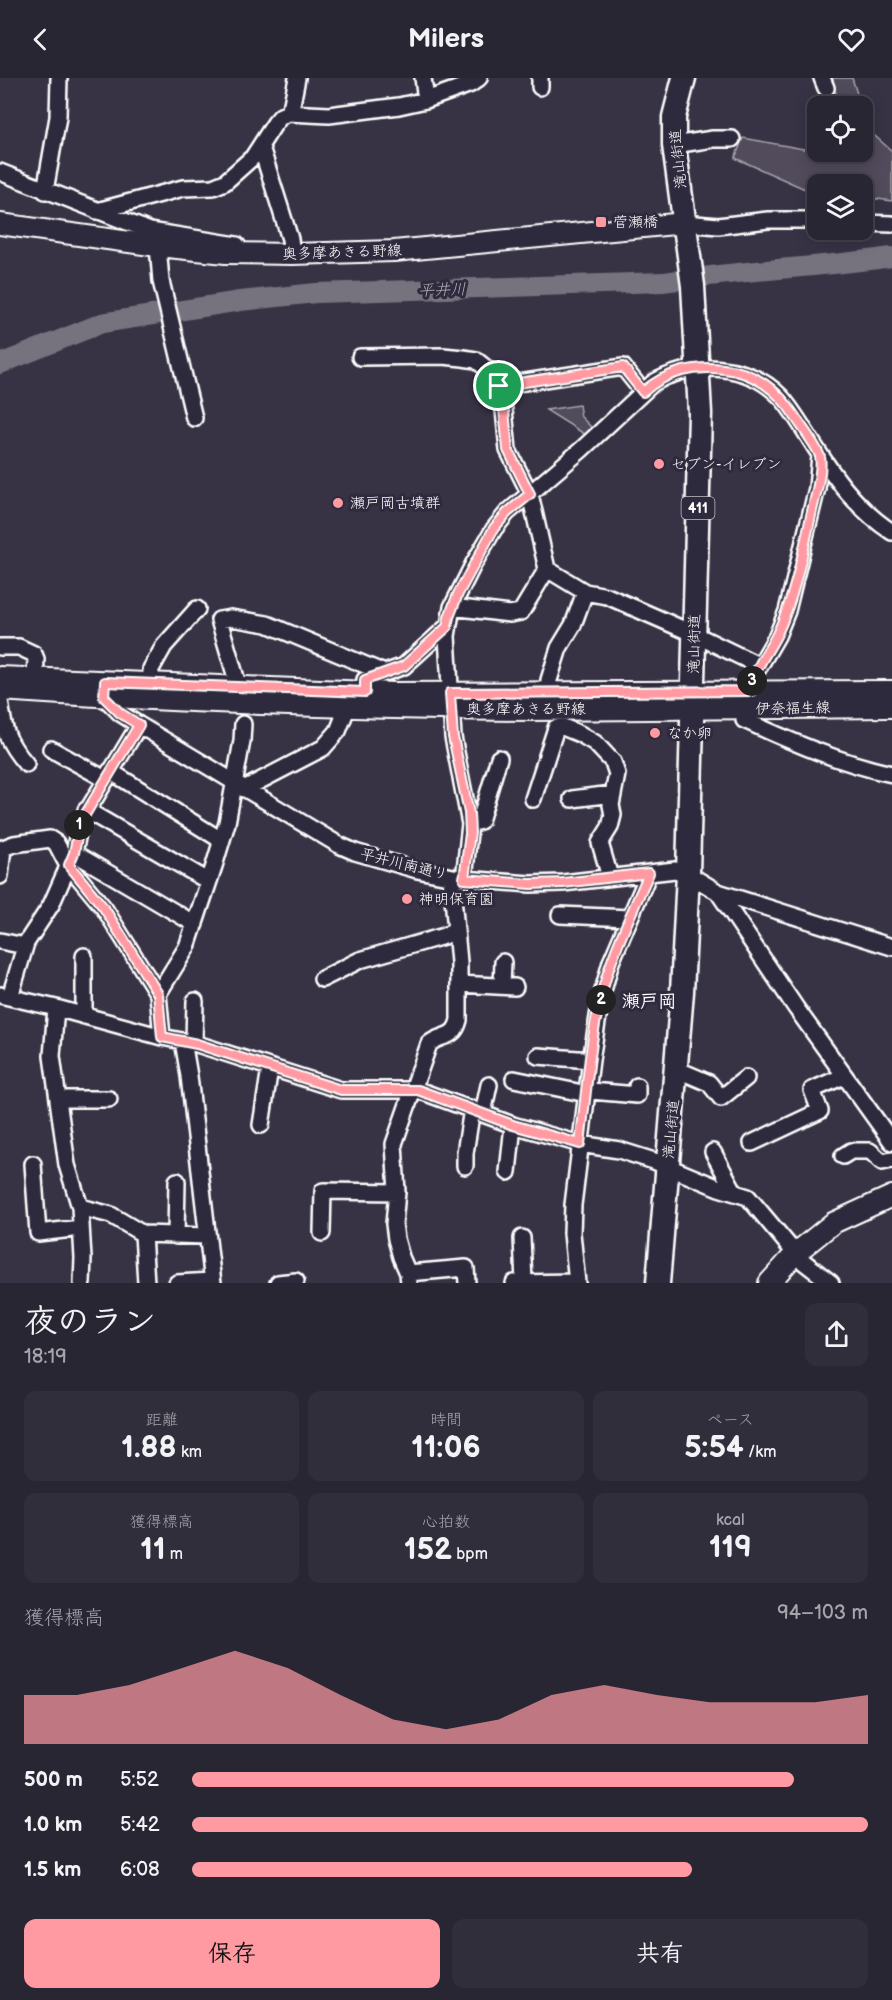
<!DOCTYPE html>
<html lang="ja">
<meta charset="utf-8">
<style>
:root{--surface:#292634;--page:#312e3c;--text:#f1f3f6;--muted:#a5a5ac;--line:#45434f;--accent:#ff9aa2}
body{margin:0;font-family:"Balsamiq Sans","Klee One",sans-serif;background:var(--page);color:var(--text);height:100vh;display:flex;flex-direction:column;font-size:22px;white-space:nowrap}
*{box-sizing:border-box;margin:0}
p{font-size:20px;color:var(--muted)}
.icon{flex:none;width:33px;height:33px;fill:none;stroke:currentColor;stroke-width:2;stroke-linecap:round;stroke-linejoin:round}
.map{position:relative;height:1205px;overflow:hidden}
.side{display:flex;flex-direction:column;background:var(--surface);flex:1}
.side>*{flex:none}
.fabs{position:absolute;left:807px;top:18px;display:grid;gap:12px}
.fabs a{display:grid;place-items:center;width:66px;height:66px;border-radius:12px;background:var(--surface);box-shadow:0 3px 15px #0003,0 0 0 2px var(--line);font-size:30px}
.pin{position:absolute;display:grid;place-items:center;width:51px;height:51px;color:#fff;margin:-26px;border:3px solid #fff;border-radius:50%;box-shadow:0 2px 6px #0007}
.km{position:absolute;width:30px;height:30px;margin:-15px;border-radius:50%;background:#222;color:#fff;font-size:16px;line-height:30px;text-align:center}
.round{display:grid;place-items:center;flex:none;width:63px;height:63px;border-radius:12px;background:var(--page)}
.summary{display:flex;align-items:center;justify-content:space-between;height:102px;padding:0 24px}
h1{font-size:33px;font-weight:600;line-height:45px}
.figures{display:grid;grid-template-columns:repeat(3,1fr);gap:9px;height:102px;padding:6px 24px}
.figures div{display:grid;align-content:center;border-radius:12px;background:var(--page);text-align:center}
.figures b{font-size:30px;font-weight:600}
.figures small{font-size:16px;font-weight:400}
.figures p{font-size:16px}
.chart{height:168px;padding:12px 24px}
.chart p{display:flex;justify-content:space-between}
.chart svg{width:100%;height:108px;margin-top:6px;fill:var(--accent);opacity:.7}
.cta{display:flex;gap:12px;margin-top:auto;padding:12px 24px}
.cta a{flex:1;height:69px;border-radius:12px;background:var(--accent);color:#111;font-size:24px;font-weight:600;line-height:69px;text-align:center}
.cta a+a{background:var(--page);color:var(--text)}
ul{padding:0 24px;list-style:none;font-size:20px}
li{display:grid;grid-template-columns:96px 72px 1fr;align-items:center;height:45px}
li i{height:15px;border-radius:8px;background:var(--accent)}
header{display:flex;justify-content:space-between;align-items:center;height:78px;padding:0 24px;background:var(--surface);font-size:27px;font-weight:600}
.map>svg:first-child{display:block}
</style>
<header><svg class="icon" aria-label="back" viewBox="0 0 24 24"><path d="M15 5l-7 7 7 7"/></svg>Milers<svg class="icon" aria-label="heart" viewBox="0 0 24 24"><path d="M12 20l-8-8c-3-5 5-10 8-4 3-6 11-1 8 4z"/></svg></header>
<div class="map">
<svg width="892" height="1205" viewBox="0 0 892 1205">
<rect width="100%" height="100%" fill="#373345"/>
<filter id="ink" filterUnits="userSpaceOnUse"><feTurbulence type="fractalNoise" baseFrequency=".0167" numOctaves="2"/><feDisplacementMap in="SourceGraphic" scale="12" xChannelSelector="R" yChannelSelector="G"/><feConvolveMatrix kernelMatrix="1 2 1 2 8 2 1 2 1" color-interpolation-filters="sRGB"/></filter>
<g filter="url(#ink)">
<path fill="#514c5c" stroke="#a8a6ae" stroke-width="1.5" d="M832 0H852L861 28H839Z
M863 34 868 52 892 73V123L863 119 862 106H818L817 112 805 111 735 80 743 60 826 75 862 74Z
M579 327 581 339 593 351 586 357 546 332Z"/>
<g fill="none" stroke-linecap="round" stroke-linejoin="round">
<path stroke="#76737f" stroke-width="20" d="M0 286 102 245 240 223 316 215 664 204C739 192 816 190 892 179"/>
<defs>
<path id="minor" d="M423 0 426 22
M822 0 826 10
M540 9V0
M288 35 292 26 297 0
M674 67 713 61H732
M261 69 290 161 292 176 284 175
M0 94 150 153 237 167
M45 113 58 39 59 0
M97 133 183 110 213 109 225 104 253 79 275 45 281 38 288 35 329 37 399 28 426 22 471 6 479 0
M685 145 718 148 768 142H818
M862 145 892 146
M158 168 161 203 194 340
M360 279 443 278 463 280 476 282 491 294 499 308 503 322 508 372 530 416 547 491 521 534 510 536 452 529
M499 308 623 289 643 314
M547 491 585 514 607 518 694 556 760 588
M0 569H19L34 576 36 581 35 600
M151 606V591L164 568 197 531
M239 610 219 542 231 540 267 546 382 594
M104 612V619L120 635 139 647 339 767 355 774 417 792 464 801 530 806 563 805 675 792 688 796 718 814 892 869
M752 613V601L777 558 787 533 817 410 820 378
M365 614V602L404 588 447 549
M549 615V602L559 570 573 547 585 514
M0 623C4 652 6 663 26 686
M744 630V642C792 664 840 685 892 696
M51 671 105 701
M110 693 221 762
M244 711 323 670 338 653 348 628
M533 721 556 650 563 649 580 656 595 665 613 684 617 696 611 727 613 737 610 749 600 765 610 799
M572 721 612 716
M86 732 208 803
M470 746 480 743 499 680
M3 770 14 766 50 761 56 765 66 784 104 830 158 916 162 959
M74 775 195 846
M0 798 3 770
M464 801 470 746 453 659 447 558 452 529 474 485 494 451 507 435 581 372 653 305C694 282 748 285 781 319 792 331 801 347 810 361 832 396 856 431 892 454
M718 814 796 930 892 1064
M560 837 630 840
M0 863 25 868
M84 878V938
M322 901 360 882 444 858 456 852
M459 906 515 909
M502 908 503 884
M158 916 187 869 214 788 227 745 242 663 243 646
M0 917 56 930 162 959 197 966 341 1012H418L513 1047 580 1066 619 1072 654 1083 719 1110 748 1119 800 1181 831 1205
M10 919 26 865 51 827 74 775 80 745 139 647
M56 930 52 978 67 1087 80 1129 83 1180 82 1205
M183 963 189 998 213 1205
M194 965 195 923
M538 978 591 982
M676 991 709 1005 721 1020 746 1000
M514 1001 587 1016 591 1013 637 1017V1008
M58 1021H109
M483 1035 489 1007
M261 1047 270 990
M752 1065 820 1033 812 1012 844 998
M713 1074 734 1113
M843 1078 851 1073H870L882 1084 892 1082
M33 1086 38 1155 81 1150
M465 1088V1075L472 1031
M508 1094 513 1047
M80 1129 111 1137 143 1156 207 1158
M322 1155 323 1113 397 1114
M143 1156 146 1205
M176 1158 177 1103
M522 1160 524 1204
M408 1195 466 1190 467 1205
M177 1205 212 1203
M278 1205 296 1203
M409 1205 408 1195 401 1179 396 1161 394 1146 397 1114 394 1066 429 966C442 955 454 962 459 942V884L451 799
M514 1205 576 1204
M577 1205 572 1155 573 1127 591 982 601 920 611 884 649 795"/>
<path id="major" d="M0 146 158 168 226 175 292 176 394 173 685 145
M0 599 394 615 892 613
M0 612C176 624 353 631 530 632 650 632 771 630 892 629
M769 1205 796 1175 833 1145 892 1118"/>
<path id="highway" d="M658 1205 682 914 688 796 700 335 693 208 674 67V39L684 0"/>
</defs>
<use href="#minor" stroke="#fff" stroke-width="20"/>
<use href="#major" stroke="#fff" stroke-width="24"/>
<use href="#highway" stroke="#fff" stroke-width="27"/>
<use href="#minor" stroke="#2f2a3d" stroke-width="15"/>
<use href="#major" stroke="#2f2a3d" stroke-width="20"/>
<use href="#highway" stroke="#2f2a3d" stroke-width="22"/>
</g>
</g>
<g fill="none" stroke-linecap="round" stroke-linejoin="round" filter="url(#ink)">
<defs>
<path id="route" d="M623 289 643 314C665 294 695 287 724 291 754 294 778 312 794 337 799 345 819 371 820 379 823 392 815 420 812 433 803 474 795 518 777 556 768 575 752 592 752 613L450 615 453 659 469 735 470 755 464 801 530 806 563 805 649 795C635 828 618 862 607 897 590 951 587 1011 580 1066L513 1047 418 1012H341L197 966 162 959 158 916 104 830 69 787 74 775 80 745 139 647 120 635 104 619 105 604 365 614V602L404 588 447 549 449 539 458 516 494 450 507 435 530 416 508 372 503 322 499 308Z"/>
</defs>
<use href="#route" stroke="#fff" stroke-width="12"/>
<use href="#route" stroke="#ff9aa2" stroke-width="8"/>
</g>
<g fill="#ff9aa2" stroke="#2f2a3d" stroke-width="2">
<rect x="595" y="138" width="12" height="12" rx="3"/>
<circle cx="659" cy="386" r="6"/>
<circle cx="338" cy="425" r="6"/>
<circle cx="655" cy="655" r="6"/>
<circle cx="407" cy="821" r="6"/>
</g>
<g text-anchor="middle" stroke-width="6" stroke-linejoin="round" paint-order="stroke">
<rect fill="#2f2a3d" stroke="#c1bfc5" stroke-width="1.5" x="681.5" y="419" width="33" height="22" rx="4.5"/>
<g font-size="14" font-weight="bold" fill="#fff">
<text x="698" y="435">411</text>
</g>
<g font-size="15" fill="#fff" stroke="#2f2a3d">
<text transform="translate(678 81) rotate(-96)" y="5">滝山街道</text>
<text transform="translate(342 174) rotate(-2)" y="5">奥多摩あきる野線</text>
<text transform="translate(694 566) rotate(-89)" y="5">滝山街道</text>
<text transform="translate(793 630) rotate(-1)" y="5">伊奈福生線</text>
<text x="526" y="636">奥多摩あきる野線</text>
<text transform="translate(404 786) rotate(14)" y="5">平井川南通り</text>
<text transform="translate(671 1051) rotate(-85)" y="5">滝山街道</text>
</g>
<g font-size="15" fill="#fff" stroke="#2f2a3d" text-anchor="start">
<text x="613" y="149">菅瀬橋</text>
<text x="671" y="391">セブン-イレブン</text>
<text x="350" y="430">瀬戸岡古墳群</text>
<text x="667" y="660">なか卵</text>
<text x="419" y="826">神明保育園</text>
</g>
<g font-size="16" font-style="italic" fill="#b4b2b9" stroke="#2f2a3d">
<text transform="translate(442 211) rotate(-2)" y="6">平井川</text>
</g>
<g font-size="18" font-weight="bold" fill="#fff" stroke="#2f2a3d">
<text x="649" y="929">瀬戸岡</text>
</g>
</g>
</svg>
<div class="fabs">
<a><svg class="icon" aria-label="locate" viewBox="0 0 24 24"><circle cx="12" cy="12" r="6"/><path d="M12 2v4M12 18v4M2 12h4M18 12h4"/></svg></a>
<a><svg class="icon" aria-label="layers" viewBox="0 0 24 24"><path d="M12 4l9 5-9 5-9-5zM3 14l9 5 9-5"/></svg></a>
</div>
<div class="pin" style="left:499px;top:308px;background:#1e9e55"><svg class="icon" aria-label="arrive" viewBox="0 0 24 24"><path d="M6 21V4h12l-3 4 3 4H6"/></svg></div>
<b class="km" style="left:79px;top:747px">1</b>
<b class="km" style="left:601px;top:922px">2</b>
<b class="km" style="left:752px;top:603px">3</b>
</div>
<section class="side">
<div class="summary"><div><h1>夜のラン</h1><p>18:19</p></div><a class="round"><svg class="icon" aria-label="share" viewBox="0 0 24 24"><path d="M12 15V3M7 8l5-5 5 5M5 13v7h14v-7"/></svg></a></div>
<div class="figures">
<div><p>距離</p><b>1.88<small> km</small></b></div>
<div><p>時間</p><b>11:06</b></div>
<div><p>ペース</p><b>5:54<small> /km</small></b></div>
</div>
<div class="figures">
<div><p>獲得標高</p><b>11<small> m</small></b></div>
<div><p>心拍数</p><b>152<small> bpm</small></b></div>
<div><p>kcal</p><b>119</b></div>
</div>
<div class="chart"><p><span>獲得標高</span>94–103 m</p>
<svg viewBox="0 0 160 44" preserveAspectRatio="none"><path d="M0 44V24L10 24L20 20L30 13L40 6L50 13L60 24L70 34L80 38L90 34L100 24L110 20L120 24L130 27L140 27L150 27L160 24V44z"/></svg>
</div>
<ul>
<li><b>500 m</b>5:52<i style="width:89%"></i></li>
<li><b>1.0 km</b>5:42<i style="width:100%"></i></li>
<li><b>1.5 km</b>6:08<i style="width:74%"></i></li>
</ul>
<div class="cta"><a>保存</a><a>共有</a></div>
</section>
